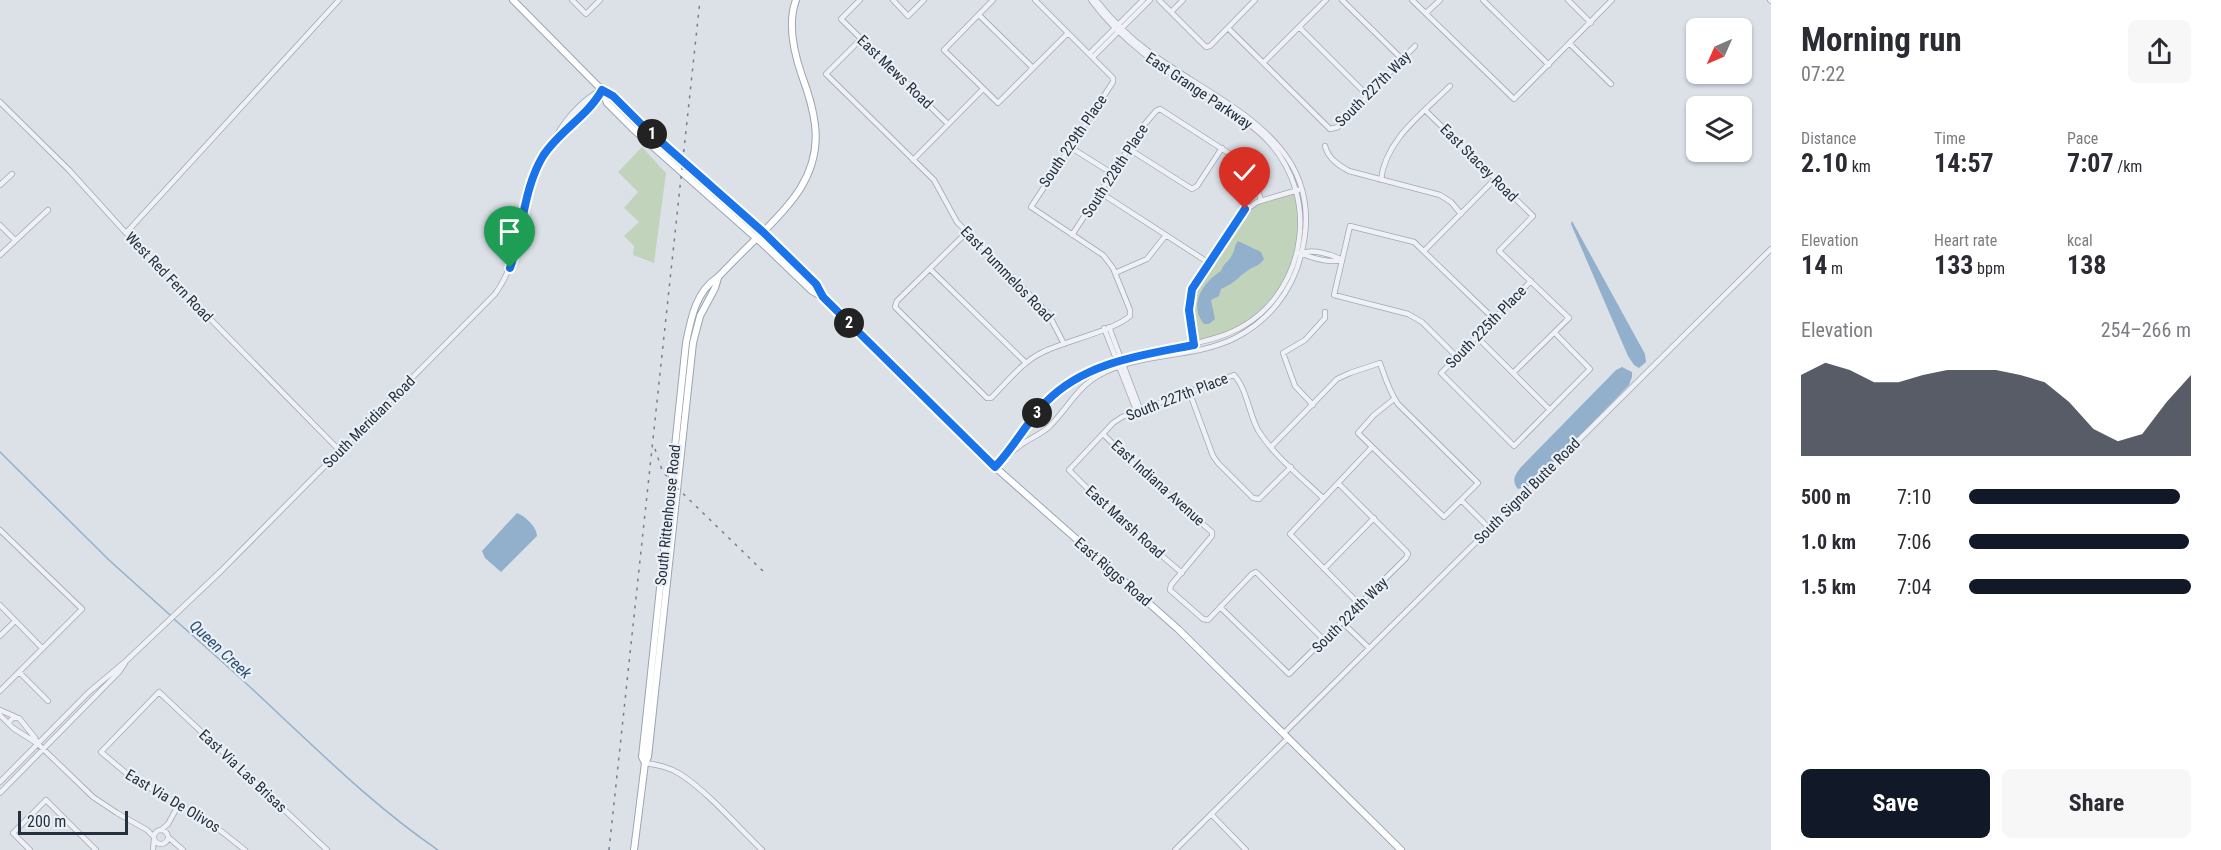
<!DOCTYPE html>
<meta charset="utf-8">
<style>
:root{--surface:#fff;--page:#f7f7f7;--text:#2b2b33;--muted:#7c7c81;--accent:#111827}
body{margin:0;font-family:"Roboto Condensed",sans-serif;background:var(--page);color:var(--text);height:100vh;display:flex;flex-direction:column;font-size:22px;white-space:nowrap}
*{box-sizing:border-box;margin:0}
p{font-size:20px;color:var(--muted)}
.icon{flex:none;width:33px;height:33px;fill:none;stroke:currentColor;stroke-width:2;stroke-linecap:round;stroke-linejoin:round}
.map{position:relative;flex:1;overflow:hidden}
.side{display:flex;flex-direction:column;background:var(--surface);width:450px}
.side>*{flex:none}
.needle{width:39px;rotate:225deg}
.fabs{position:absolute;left:1686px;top:18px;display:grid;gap:12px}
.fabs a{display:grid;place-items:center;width:66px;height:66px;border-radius:9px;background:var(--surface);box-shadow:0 2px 4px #0004;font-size:30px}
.scale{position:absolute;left:18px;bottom:15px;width:110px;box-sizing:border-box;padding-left:6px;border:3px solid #242f3f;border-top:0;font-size:16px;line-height:21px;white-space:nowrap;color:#242f3f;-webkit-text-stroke:4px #ebf0f5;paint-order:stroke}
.pin{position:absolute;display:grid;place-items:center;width:51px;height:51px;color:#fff;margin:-62px -26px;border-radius:50% 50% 50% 0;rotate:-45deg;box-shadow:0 0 6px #0007}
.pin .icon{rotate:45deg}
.km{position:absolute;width:30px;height:30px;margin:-15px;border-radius:50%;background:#222;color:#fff;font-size:16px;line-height:30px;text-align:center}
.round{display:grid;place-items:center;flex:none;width:63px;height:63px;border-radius:9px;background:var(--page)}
.summary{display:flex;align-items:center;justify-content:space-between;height:102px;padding:0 30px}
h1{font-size:33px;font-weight:700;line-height:45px}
.figures{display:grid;grid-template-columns:repeat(3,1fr);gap:9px;height:102px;padding:6px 30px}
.figures div{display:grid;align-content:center}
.figures b{font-size:26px;font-weight:700}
.figures small{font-size:16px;font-weight:400}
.figures p{font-size:16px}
.chart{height:168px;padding:12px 30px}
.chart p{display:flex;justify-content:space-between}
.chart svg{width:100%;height:108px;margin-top:6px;fill:var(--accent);opacity:.7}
.cta{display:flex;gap:12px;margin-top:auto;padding:12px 30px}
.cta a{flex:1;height:69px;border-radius:9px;background:var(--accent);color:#fff;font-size:24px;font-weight:700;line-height:69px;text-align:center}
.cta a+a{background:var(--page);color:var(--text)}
ul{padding:0 30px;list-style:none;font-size:20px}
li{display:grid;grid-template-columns:96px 72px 1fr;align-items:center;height:45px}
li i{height:15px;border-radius:8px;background:var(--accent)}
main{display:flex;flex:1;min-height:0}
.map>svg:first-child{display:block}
</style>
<main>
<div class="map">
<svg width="1771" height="850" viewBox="0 0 1771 850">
<rect width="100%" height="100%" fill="#dce1e8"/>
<path fill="#c2d3bc" d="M642 147 666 173 654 263 633 255 634 246 624 236 639 222 624 208 638 192 618 172Z
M1295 193C1296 202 1298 212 1299 221 1299 269 1270 312 1227 333 1217 338 1206 340 1195 343L1190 308 1193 290 1244 213 1261 202Z"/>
<path fill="#92b0cc" d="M1572 221 1645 354 1646 362 1639 368 1634 365 1628 356 1571 224Z
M1238 241 1261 252 1264 259C1259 267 1253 266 1247 271 1236 279 1235 283 1221 289L1219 296 1211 300 1215 319 1209 324H1204C1188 305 1203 282 1221 271 1224 262 1229 262 1232 255 1235 250 1234 246 1238 241Z
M1622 367 1632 372V377L1629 385 1531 485 1518 489C1511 480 1515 475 1521 467L1616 370Z
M517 513C525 516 537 527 537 536L501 572 485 558 482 551Z"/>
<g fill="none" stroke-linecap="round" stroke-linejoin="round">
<path stroke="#92b0cc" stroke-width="1.5" d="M0 452 109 560 170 615
M174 619C210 651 247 683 282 717 332 764 381 811 438 850"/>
<defs>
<path id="minor" d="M572 0 586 14 600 0
M860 0 841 19 948 124
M893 0 908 16 924 0
M993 0 944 50 998 103 1068 33
M1159 0 1206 47 1210 46 1255 0
M1342 0 1403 60
M1412 0 1514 99 1612 0
M1483 0 1549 65
M1568 0 1591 23
M1770 0 1771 1
M1171 12 1183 0
M1426 13 1440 0
M979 15 1033 68
M1299 27 1368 96
M1228 28 1330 129 1338 127 1415 46
M861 39 826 74 934 180 957 222 1048 313 1064 344
M1570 44 1611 84
M1089 54 1143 0
M1093 57 1150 0
M1263 63 1326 0
M0 102 69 170 126 233 340 451
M1425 110 1533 216 1499 251 1569 318 1513 373
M553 143C562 122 581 101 601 90
M1325 146C1328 158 1338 165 1349 171L1440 195 1451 202 1461 214
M1070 147 1113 174
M1129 149 1192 189 1197 186 1222 148
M913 160 983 89
M1381 180C1385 140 1423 113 1450 86
M0 185 12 174
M1101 193 1209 263
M0 225 15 240
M967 232 897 301 895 307 987 398H991C1007 382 1022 362 1043 352 1065 341 1113 331 1130 316V310L1113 268 1103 255 1031 207 1113 82V78L1035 0
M126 233 339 0
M1072 235 1144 125 1156 111 1160 109 1244 163 1253 176 1261 200
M1425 250 1495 179
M1300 253C1312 258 1329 263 1342 260
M1302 253C1313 249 1331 254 1342 260
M0 255 48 210
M930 269 1026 363
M1115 273 1147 259 1166 235
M1531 281 1441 373 1514 446 1590 369 1555 333
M1109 327 1140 409
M1104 328 1136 410
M1477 337 1550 410
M1194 346 1189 310 1192 289 1242 213 1257 202 1298 190
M1457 357 1422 322 1408 314 1334 295 1350 226 1414 242 1494 319
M1189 391 1213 456 1218 463 1253 498 1259 499 1291 467
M1313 405 1295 386 1283 353 1305 340 1325 318V312
M1103 434 1147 477 1212 532V536L1171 585 1170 590 1203 619 1208 620 1252 574 1256 572 1324 640
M1271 447 1337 379 1350 373 1380 363C1385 377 1389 391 1398 404L1478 483 1444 517 1358 433 1374 415 1394 399
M1007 454C1013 452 1017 448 1022 444 1031 438 1041 434 1049 427 1073 403 1077 383 1112 369 1151 353 1197 357 1235 338 1268 321 1292 292 1301 255 1331 140 1220 105 1148 51 1129 37 1111 19 1096 0
M995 467C1024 437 1042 396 1081 376 1101 366 1124 357 1145 353 1194 343 1242 341 1275 298 1288 281 1296 262 1299 240 1304 206 1294 170 1270 143 1254 125 1233 113 1212 100 1167 71 1123 44 1091 0
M1461 500 1489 528
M0 530 82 609 0 691
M1324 569 1374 518
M1182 573 1112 513 1069 470 1113 423 1122 417 1234 375C1247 389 1249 414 1258 430 1274 456 1301 477 1323 498
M0 605 42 648
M1360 605 1290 534 1372 447
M1220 607 1289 674 1406 558 1408 554 1406 551 1338 483
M1342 622 1369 648
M0 636 15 621
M19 672 48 701
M0 710 16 717
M0 715 13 728 38 744 93 797 117 813 147 830 154 837
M9 722 13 718H19L35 738 38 744
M1283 734 1771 249
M645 763C658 765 669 767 680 774 707 791 738 827 762 850
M0 782 89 692 126 661 221 571 495 294C523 256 519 205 539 164 553 134 586 118 602 90
M0 793 119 672 125 663
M1211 814 1246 850
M161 830 168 824 179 804
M154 837a7 7 0 1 1 14 0a7 7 0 1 1-14 0Z
M168 837 183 850
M30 850 13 833 46 800 96 850
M153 850 154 839
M245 850 207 820 132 778 101 752 159 692 327 850
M1175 850 1288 738"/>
<path id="major" d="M513 0 602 90 613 96 642 125 763 232 816 284 823 297
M602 90 607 103 633 129 764 245 812 291 823 297 995 467 1178 629 1401 850
M645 763 642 757 646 720 686 343C691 318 696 291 718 277 731 264 744 250 757 238 790 206 821 174 815 125 813 108 808 92 802 76 794 53 787 24 796 0
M634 850 645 763 648 757 693 343 700 316 715 288 718 278"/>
</defs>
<use href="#minor" stroke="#a1a8b2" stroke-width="6"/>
<use href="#major" stroke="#9aa5b5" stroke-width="8"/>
<use href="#minor" stroke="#eff1f6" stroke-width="4.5"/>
<use href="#major" stroke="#fff" stroke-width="6"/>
<path stroke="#738093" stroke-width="1.5" stroke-dasharray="3 6" stroke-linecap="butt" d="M655 449 662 470 671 482 765 573
M609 850 700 0"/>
</g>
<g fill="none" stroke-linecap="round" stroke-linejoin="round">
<defs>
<path id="route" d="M510 268C523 232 523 189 543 156 559 131 588 116 602 90L613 96 642 125 763 232 816 284 823 297 995 467C1014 447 1027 422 1046 402 1085 362 1142 355 1194 345L1189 310 1192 289 1245 209"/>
</defs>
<use href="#route" stroke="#fff" stroke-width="12"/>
<use href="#route" stroke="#1a73e8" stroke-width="8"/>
</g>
<g text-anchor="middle" stroke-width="4.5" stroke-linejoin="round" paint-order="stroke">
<g font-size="15" fill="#242f3f" stroke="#ebf0f5">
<text transform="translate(895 72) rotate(44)" y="5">East Mews Road</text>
<text transform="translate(1373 89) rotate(-45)" y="5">South 227th Way</text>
<text transform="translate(1199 91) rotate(34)" y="5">East Grange Parkway</text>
<text transform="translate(1073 141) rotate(-56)" y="5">South 229th Place</text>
<text transform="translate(1479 163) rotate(45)" y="5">East Stacey Road</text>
<text transform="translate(1115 171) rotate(-57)" y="5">South 228th Place</text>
<text transform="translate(1007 274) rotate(46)" y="5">East Pummelos Road</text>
<text transform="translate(169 277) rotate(46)" y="5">West Red Fern Road</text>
<text transform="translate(1486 327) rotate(-46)" y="5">South 225th Place</text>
<text transform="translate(1177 397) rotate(-21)" y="5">South 227th Place</text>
<text transform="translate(369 422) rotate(-45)" y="5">South Meridian Road</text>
<text transform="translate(1158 483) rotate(42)" y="5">East Indiana Avenue</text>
<text transform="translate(1527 491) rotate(-45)" y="5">South Signal Butte Road</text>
<text transform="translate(668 515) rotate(-84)" y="5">South Rittenhouse Road</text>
<text transform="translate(1125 522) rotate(42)" y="5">East Marsh Road</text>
<text transform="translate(1113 572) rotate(41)" y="5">East Riggs Road</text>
<text transform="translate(1350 615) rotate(-45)" y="5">South 224th Way</text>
<text transform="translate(243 771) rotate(43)" y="5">East Via Las Brisas</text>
<text transform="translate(173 801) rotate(31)" y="5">East Via De Olivos</text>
</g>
<g font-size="16" font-style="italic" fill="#2a4f78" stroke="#ebf0f5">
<text transform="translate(221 649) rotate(43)" y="6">Queen Creek</text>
</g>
</g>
</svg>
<div class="fabs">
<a><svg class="needle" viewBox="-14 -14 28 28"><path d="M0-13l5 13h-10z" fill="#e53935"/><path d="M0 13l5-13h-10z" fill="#7c7c81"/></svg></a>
<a><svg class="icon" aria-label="layers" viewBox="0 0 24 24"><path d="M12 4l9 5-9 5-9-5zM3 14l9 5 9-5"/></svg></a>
</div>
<div class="scale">200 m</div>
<div class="pin" style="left:510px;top:268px;background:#1e9e55"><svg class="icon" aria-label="arrive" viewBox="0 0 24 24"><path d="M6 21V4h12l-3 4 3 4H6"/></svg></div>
<div class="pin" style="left:1245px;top:209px;background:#d93025"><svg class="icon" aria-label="check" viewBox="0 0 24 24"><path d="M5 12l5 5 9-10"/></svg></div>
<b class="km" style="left:652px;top:134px">1</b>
<b class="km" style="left:849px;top:323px">2</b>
<b class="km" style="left:1037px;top:413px">3</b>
</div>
<section class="side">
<div class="summary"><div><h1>Morning run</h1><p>07:22</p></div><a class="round"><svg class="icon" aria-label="share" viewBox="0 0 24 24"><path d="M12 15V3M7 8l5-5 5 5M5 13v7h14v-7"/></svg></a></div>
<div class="figures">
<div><p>Distance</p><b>2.10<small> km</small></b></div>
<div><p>Time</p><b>14:57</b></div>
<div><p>Pace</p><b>7:07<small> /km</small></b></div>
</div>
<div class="figures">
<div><p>Elevation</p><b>14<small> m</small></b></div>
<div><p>Heart rate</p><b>133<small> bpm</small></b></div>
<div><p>kcal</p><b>138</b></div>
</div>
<div class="chart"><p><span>Elevation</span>254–266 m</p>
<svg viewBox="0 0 160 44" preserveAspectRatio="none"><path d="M0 44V11L10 6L20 9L30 14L40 14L50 11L60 9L70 9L80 9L90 11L100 14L110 22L120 33L130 38L140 35L150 22L160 11V44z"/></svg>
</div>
<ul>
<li><b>500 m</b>7:10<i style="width:95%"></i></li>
<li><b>1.0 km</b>7:06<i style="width:99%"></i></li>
<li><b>1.5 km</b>7:04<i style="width:100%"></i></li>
</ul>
<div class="cta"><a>Save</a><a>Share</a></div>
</section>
</main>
